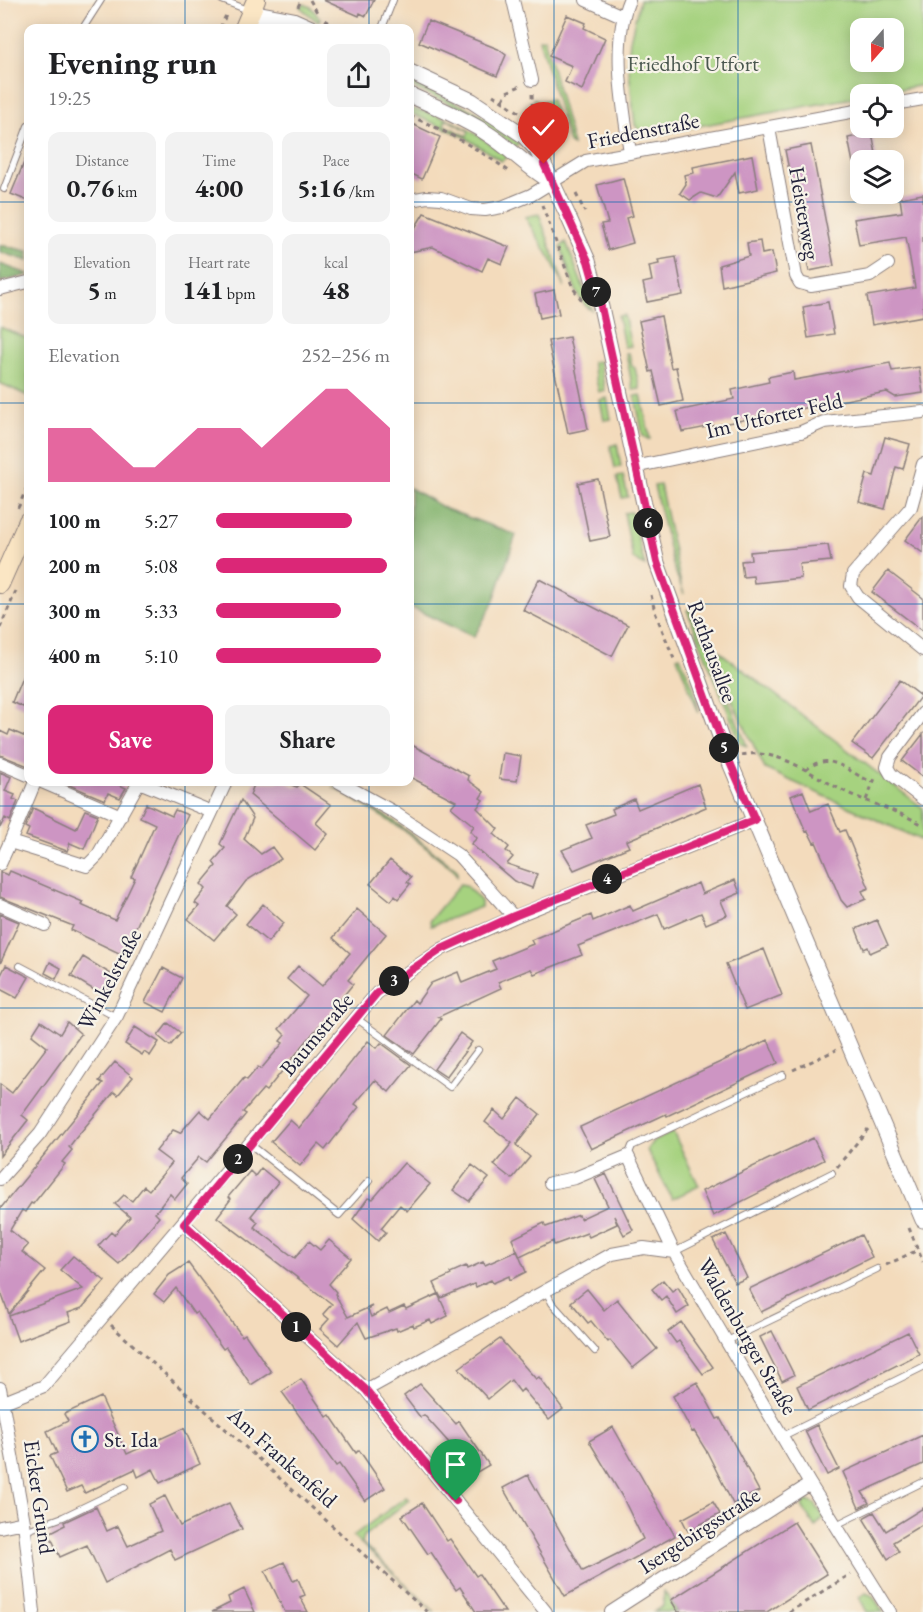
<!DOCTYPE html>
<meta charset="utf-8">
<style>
:root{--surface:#fff;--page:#f2f2f2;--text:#202124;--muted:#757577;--accent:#db2777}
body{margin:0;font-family:"EB Garamond",serif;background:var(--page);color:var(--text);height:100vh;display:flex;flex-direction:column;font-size:22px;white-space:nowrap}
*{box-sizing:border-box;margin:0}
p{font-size:20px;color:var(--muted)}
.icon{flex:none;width:33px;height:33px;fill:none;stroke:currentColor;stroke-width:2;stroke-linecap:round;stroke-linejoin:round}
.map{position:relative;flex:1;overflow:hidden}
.panel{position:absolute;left:24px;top:24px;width:390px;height:762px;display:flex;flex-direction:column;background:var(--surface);border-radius:12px;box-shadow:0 3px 15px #0003}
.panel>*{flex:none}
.needle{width:39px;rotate:200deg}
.tools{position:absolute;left:850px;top:18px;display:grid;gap:12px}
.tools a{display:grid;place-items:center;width:54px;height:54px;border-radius:12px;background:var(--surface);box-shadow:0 3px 15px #0003;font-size:30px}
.pin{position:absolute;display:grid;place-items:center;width:51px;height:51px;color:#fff;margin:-62px -26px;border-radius:50% 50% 50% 0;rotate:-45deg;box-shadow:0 0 6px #0007}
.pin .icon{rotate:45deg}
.km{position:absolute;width:30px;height:30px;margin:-15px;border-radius:50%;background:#222;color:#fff;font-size:16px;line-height:30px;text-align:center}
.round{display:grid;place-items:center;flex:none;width:63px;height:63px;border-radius:12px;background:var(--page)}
.headline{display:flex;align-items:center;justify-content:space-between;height:102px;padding:0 24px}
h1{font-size:33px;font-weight:700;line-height:45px}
.metrics{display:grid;grid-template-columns:repeat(3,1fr);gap:9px;height:102px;padding:6px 24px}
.metrics div{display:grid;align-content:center;border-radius:12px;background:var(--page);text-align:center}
.metrics b{font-size:26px;font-weight:700}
.metrics small{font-size:16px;font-weight:400}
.metrics p{font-size:16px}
.chart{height:168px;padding:12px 24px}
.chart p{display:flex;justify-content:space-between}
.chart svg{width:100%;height:108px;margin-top:6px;fill:var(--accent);opacity:.7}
.cta{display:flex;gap:12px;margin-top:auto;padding:12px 24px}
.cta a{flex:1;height:69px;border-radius:12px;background:var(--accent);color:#fff;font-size:24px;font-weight:700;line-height:69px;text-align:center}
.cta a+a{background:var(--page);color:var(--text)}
ul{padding:0 24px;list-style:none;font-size:20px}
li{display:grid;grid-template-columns:96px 72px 1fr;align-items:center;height:45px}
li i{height:15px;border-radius:8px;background:var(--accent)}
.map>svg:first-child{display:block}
</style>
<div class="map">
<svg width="923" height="1612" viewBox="0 0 923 1612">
<rect width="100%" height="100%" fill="#f7f3e8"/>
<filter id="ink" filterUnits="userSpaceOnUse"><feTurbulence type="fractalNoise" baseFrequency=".0167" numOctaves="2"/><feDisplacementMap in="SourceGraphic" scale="12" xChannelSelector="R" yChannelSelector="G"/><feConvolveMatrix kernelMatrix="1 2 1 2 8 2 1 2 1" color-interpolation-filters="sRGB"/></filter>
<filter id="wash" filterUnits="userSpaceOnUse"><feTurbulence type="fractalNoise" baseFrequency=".008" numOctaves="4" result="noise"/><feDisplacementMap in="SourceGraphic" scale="24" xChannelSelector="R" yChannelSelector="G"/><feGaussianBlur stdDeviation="1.35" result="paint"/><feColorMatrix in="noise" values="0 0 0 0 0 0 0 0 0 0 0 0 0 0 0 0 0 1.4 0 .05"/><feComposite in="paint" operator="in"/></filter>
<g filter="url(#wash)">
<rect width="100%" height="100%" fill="#f3dbbc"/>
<path fill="#a6d27f" stroke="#647a5d" stroke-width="1.5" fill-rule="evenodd" d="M640 0H923V85L644 136 635 125 628 62 630 40ZM894 28V62H861V28Z
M304 4 311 7 320 19 318 22 300 7Z
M544 38 573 145 569 143 539 39Z
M410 81 476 112 519 143 516 147 465 111 410 86Z
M534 98 540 102 551 99 557 119 544 122 533 114Z
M410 109C447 114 478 133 507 157L501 161 463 136 410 113ZM446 119 469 131 467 136 444 125Z
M539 214 564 285V287L552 261 525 217Z
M566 242 592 310C577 306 566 261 561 247Z
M624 315 631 346 624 347 618 316Z
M0 327 28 339V396L0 383Z
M626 353H629L632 366 635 368 640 389 633 390Z
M599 361 605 391 599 392 592 362Z
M641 395 650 439H648L643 436 635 396Z
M607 398 611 419 604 420 600 400Z
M617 444 621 467 615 468 610 446Z
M623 476 628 497 622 498 617 477Z
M660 485 681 585 684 594 674 568 654 486Z
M631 512 645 566 633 559 624 513Z
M690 609 702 638 923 808V841L765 769 710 655 747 746 741 744 691 620 687 610Z
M680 656 694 689 699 713 677 657Z
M333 787 394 821 457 870V876L453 869 401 828Z
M460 884 465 885 481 901V907L431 926 430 920Z
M673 1132 699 1186 672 1199 647 1150 652 1142Z
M406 1497 409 1500 364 1536 362 1543 435 1612 353 1536Z
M805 1500 815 1504 824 1517 815 1527 802 1506Z
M664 1591 678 1612H654L663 1606Z
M866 1593 873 1596 883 1612H867L859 1597Z"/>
<path fill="#84b46e" stroke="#536b54" stroke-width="1.5" d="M0 245 28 251V261L0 252Z
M0 264 28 274V275L0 282Z
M410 488 446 509 516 535 493 603 474 637 410 607Z"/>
<g id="blocks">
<path fill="#cd95c3" d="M323 0H374L366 16 360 13 359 16Z
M567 15 586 23 584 28 605 38 582 90 565 82 572 66 549 56Z
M428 21 498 49 506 55 497 76 419 42Z
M410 123 440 137 422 179 410 173Z
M872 133 877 159 853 163 848 138Z
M811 145 834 266 809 271 798 216 802 210 796 205 785 150Z
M28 153V201L11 194Z
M752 155 758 189 739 193 735 172 717 198 701 193 690 200 680 193 686 184 684 175 694 173 693 167Z
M623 178 633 216 626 218 633 243 608 250 601 224 608 223 597 185Z
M923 194V316L872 325 867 296 915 288 910 259 906 237 859 245 854 219 902 212 900 198Z
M424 213 509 247 502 264 488 258 482 271 433 247 410 252V236Z
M760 241 762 254 772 252 776 273 722 286 719 265 749 256 747 243Z
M676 257 683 295 647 302 643 283 652 281 649 266 659 264 658 260Z
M554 290 559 314 540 318 535 294Z
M828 302 834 334 808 338 803 307Z
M661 316 671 368 676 367 683 401 661 406 653 371 650 372 639 321Z
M569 337 588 429 568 433 548 341Z
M890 363 892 371 919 367 923 393 895 397 887 392 881 393 682 432 677 411 734 399 732 390 769 382 768 377 793 372 794 380Z
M885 437 910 444 903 469 896 467 885 509 859 502 867 474 874 476Z
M598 479 610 537 590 541 578 483Z
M923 516V553L905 540Z
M828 545 831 561 799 564 801 578 754 583 753 576 743 577 741 561 751 560 750 552Z
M888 571 923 598V631L872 592Z
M539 579 628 625 612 656 523 610Z
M28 663V709L12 702Z
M900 680 921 696 873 758 852 743Z
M10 730 28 738V766L0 755V731L8 735Z
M923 734V777L902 761Z
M410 744 469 776 468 780 484 792 480 798 483 800 477 808 498 829 494 834 509 847 506 851 513 857 507 864 537 874 532 888 514 881 471 844 477 838 470 831 474 826 451 807 456 801 410 777Z
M503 753 521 756 517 781 499 779Z
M0 772 11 777 5 791 15 795 13 799 18 801 10 821 5 818 0 828Z
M62 782H113L126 788 120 798 108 793 105 800Z
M255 782H284L297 787 300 784 331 805 316 823 328 834 315 850 250 795Z
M698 784 706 807 626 841 629 847 574 870 562 850 592 838 586 825 614 814 612 809 634 799 638 809Z
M803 791 811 811 828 804 840 832 845 830 869 888 862 891 866 899 847 907 841 900 816 842 814 843 808 831 806 832 791 796Z
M241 800 253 818 244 839 261 854 272 847 281 859 246 881 227 906 236 914 214 940 188 919 199 906 195 903 206 889 201 884 216 866 213 862 225 848 220 844Z
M146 804 172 816 175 810 188 815 123 955 71 930 73 926 0 897V872L8 875 10 871 83 902 81 905 115 920 135 878 131 877 155 824 140 817Z
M33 808 76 829 85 810 98 815 84 849 70 843 67 851 26 836 29 829 25 827Z
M390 860 411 877 407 882 410 884 398 899 395 896 391 901 370 884Z
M735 880 740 893 721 901 727 915 706 924 701 913 664 929 658 914 578 946 582 955 534 974 531 969 498 982 501 988 438 1017 441 1019 414 1054 387 1035 414 1000 417 1003 431 983 458 972 462 983 496 969 492 961 533 944 531 940 591 915 593 921 630 905 633 911 698 883 702 894Z
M263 904 284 923 268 942 246 924Z
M357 909 386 934 348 980 353 984 266 1091 263 1089 243 1112 246 1114 206 1162 199 1157 181 1178 187 1184 175 1199 170 1194 155 1213 159 1217 119 1264 98 1246 111 1232 114 1235 130 1217 115 1204 124 1195 132 1201 144 1186 149 1190 172 1163 156 1151 173 1130 180 1133 200 1110 210 1119 244 1078 247 1080 258 1067 261 1069 283 1043 280 1041 285 1035 279 1029 307 996 287 979 298 966 322 986 350 953 333 938Z
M0 914 19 922 0 964Z
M877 920 888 945 870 953 868 947 864 949 856 929Z
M764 949 782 995 745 1010 726 964Z
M83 957 116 977 104 996 71 976Z
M50 962 61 968 56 979 45 973Z
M6 965 29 977 17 998 0 989V977Z
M163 968 182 978 165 1012 145 1002Z
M41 1021 60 1034 67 1022 81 1034 22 1115 28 1120 0 1156V1084L12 1093 47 1047 32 1035Z
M168 1023 181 1033 170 1046 158 1036Z
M135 1027 159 1042 150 1056 144 1052 142 1055 125 1044Z
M460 1033 472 1042 446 1077 434 1069Z
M768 1040 778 1063 667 1116 666 1114 591 1149 580 1127Z
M368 1041 377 1048 381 1043 411 1065 389 1092 375 1080 355 1104 359 1107 325 1150 318 1144 300 1166 271 1142 290 1120 299 1128Z
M115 1062 133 1077 118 1095 114 1092 75 1139 69 1147 72 1150 62 1162 65 1164 33 1204 31 1203 25 1212 22 1210 10 1230 28 1245 22 1252 45 1270 9 1314 0 1290V1209L103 1083 99 1081Z
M520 1098 540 1114 516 1145 530 1157 512 1179 494 1165 512 1143 485 1122 494 1110 504 1119Z
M813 1138 824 1160 713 1216 702 1191Z
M404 1163 430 1184 407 1211 400 1205 381 1228 386 1232 378 1241 353 1219 368 1198 373 1199Z
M472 1165 489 1178 469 1201 453 1190Z
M261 1168 278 1182 251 1216 258 1222 254 1227 295 1258 309 1241 320 1250 329 1240 351 1258 329 1284 336 1292 335 1294 348 1317 372 1306 368 1310 371 1317 387 1309 389 1313 404 1306 406 1309 438 1294 448 1316 432 1324 430 1320 414 1327 413 1324 397 1331 396 1328 366 1338 358 1322 338 1345 320 1329 329 1319 323 1314 332 1304 217 1217 231 1199 228 1197 250 1171 255 1176Z
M606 1174 633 1230 624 1235 614 1216 617 1224 589 1237 587 1233 554 1245 553 1241 520 1257 512 1239 544 1223 546 1227 579 1215 580 1219 608 1206 595 1179Z
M726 1234 747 1278 735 1283 713 1240Z
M861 1235 872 1257 761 1312 749 1289Z
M517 1251 526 1272 510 1280 509 1276 493 1283 491 1280 476 1287 474 1284 441 1298 434 1283 451 1275 450 1273 466 1266 467 1269 483 1262 485 1265Z
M73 1256 105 1281 82 1308 68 1313 71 1321 18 1341 9 1316 83 1289 60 1270Z
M188 1263 242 1336 245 1334 271 1372 251 1385 226 1347 223 1349 197 1312 194 1314 176 1288 164 1302 154 1294 169 1275Z
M663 1280 672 1291 678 1287 689 1306 677 1314 666 1296 661 1300 652 1289Z
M587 1289 604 1310 617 1299 657 1349 633 1368 610 1340 608 1342 591 1321 588 1323 571 1302Z
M681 1322 713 1367 703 1374 679 1341 676 1343 668 1332Z
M772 1331 794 1375 782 1381 760 1337Z
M908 1332 919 1354 808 1410 797 1386Z
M500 1339 536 1379 539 1377 563 1409 549 1420 523 1389 520 1392 511 1380 488 1399 459 1368Z
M301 1379 327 1417 330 1415 356 1453 359 1450 385 1488 365 1501 339 1464 336 1466 282 1392Z
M697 1382 717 1419 720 1418 759 1491 733 1504 707 1452 694 1431 692 1432 673 1396Z
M420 1384 456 1424 459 1421 489 1465 477 1472 464 1452 460 1455 424 1415 420 1417 404 1396Z
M101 1397 127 1454 184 1428 200 1464 160 1483 153 1469 138 1477 135 1469 85 1493 81 1486 67 1492 50 1456 57 1453 47 1431 68 1421 64 1414Z
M817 1425 839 1469 827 1475 805 1431Z
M613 1427 675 1536 565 1596 503 1488 528 1475 583 1571 623 1551 643 1539 623 1498 589 1441Z
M923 1435V1464L862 1492 869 1503 859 1508 843 1472Z
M165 1496 180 1526 229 1503 242 1529 175 1560 170 1549 105 1583 87 1545 60 1557 49 1533 65 1525 64 1522 96 1507 107 1531 118 1526 128 1546 161 1531 149 1504Z
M713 1502 720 1514 688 1531 682 1519Z
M422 1503 447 1541 450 1539 476 1576 479 1574 505 1612H476L460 1587 456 1590 431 1552 428 1554 402 1516Z
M923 1508V1524L893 1542 899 1552 888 1559 863 1518 874 1512 886 1531Z
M794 1522 827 1574 767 1612H678L671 1600Z
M284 1562 293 1581 298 1579 305 1595 300 1597 308 1612H285L265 1571Z
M244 1589 255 1612H212L230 1603 228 1597Z"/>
</g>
</g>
<g filter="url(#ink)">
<use href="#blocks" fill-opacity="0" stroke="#8a7e7c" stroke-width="1.5"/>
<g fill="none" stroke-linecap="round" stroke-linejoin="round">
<defs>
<path id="service" d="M222 0 248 10
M83 28 101 0
M382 28 393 0
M4 189 28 126
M20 966 116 1017
M356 1018 450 1087 478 1050
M250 1144 339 1215 369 1181
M628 1156 632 1146 783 1075
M674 1252 832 1173
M546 1291 552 1303 595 1351
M727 1341 877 1269
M783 1436 923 1367
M836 1525 923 1482
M25 1531 63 1517 125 1487"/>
<path id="minor" d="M513 0 532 80
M586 0 622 16
M629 0C611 43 623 107 630 152
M894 104 923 99
M769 128 796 276 800 283 811 286 870 276 888 264
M410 200 427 197 441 198 471 209 485 210 502 207 531 195 586 161 861 110
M0 289 28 282
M923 464 911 507 853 574 851 586 858 597 923 650
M634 467 801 432 824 422 923 412
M923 713 890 757 887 767 891 774 923 799
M0 763 28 775
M42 782 121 816
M139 782 212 812
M339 782 392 811 458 855 514 917
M10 842 35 782
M0 864 10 842 87 866 98 855 139 782
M0 905 45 925
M0 1179 40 1134 117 1016 226 782
M550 1183 575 1178 628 1156 674 1252
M184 1224 366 1390 546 1612
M0 1388 24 1522 34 1612
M366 1390 612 1254 644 1248 674 1252 810 1484 890 1612
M4 1402 44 1386 377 993 442 949 514 917 755 820
M0 1527 24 1522
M611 1612 810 1484"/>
<path id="tertiary" d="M251 12 293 20 311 28
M251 12 270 28
M410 72 472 101 523 135 537 150 569 218 588 261 601 307 657 563 728 758 923 1220
M410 95C436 107 464 118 488 134 510 148 528 168 551 181"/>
<path id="secondary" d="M244 28 256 0
M0 584 28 521"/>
</defs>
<use href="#service" stroke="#8a7e7c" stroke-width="8"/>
<use href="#minor" stroke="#8a7e7c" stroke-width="14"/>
<use href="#tertiary" stroke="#8a7e7c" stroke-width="17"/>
<use href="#secondary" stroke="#8a7e7c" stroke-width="20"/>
<path stroke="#8a7e7c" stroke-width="3" stroke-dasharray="4.5 4.5" stroke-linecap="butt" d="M310 0 318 14
M298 7 301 0
M325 20 339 28
M220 28 227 13
M532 94 533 122
M493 95 525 116
M503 100 507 92 520 86
M410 116C446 131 479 149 510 172
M576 194 585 212
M542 205 573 288 584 303
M18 508 28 485
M651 595 655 612 674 659
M0 628 16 591
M742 755C779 747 814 777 846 792 871 804 899 811 923 825
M806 770C830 749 848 773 872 782
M866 800 876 776
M793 1070 836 1050
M837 1167 868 1129
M909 1228 923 1262
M886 1265 918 1250
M111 1325 427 1612
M789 1612 851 1574"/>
<use href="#service" stroke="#fff" stroke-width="6"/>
<use href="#minor" stroke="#fff" stroke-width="12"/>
<use href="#tertiary" stroke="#fff" stroke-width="15"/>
<use href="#secondary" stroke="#fbe6c4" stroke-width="18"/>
</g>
</g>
<g fill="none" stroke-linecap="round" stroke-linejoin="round" filter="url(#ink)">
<defs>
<path id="route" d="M456 1501 366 1390 184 1224 377 993 442 949 514 916 755 820 728 758 657 562 601 307 588 261 544 164"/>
</defs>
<use href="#route" stroke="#fff" stroke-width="12"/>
<use href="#route" stroke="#db2777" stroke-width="8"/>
</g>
<path fill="none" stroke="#1f6fb2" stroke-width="1.5" stroke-opacity="0.55" d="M185 0V28M369 0V28M554 0V1612M738 0V1612M0 202H28M410 202H923M0 403H28M410 403H923M0 604H28M410 604H923M185 782V1612M369 782V1612M0 806H923M0 1008H923M0 1209H923M0 1410H923"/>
<defs>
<symbol id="church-ring" viewBox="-11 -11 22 22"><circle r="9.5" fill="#f7f3e8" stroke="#1f6fb2" stroke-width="1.5"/><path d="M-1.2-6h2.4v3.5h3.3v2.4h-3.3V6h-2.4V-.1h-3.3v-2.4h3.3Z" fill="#1f6fb2"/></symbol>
</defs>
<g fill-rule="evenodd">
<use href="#church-ring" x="70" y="1424" width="30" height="30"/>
</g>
<g text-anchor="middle" stroke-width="4.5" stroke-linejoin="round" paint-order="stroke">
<g font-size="22" fill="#4a574f" stroke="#f7f3e8">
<text x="693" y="71">Friedhof Utfort</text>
</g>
<g font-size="22" fill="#22223b" stroke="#f7f3e8">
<text transform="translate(643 130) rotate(-11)" y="8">Friedenstraße</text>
<text transform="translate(805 213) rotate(80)" y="8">Heisterweg</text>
<text transform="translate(774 415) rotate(-13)" y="8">Im Utforter Feld</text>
<text transform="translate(713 651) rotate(70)" y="8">Rathausallee</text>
<text transform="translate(109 979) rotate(-62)" y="8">Winkelstraße</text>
<text transform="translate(316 1034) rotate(-50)" y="8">Baumstraße</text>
<text transform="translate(748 1336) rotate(60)" y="8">Waldenburger Straße</text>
<text transform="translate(283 1457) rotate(42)" y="8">Am Frankenfeld</text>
<text transform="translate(40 1497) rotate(82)" y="8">Eicker Grund</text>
<text transform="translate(699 1530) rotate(-33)" y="8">Isergebirgsstraße</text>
</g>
<g font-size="22" fill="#22223b" stroke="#f7f3e8" text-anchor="start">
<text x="104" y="1447">St. Ida</text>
</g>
</g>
</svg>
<div class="tools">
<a><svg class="needle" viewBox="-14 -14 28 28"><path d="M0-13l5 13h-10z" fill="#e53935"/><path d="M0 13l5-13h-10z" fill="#757577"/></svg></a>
<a><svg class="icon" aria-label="locate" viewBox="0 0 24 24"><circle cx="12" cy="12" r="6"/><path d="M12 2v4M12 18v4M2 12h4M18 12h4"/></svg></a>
<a><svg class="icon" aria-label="layers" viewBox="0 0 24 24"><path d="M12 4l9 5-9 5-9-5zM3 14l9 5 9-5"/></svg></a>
</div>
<div class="pin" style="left:456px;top:1501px;background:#1e9e55"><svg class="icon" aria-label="arrive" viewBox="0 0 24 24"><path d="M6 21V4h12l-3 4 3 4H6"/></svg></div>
<div class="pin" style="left:544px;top:164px;background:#d93025"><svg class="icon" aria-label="check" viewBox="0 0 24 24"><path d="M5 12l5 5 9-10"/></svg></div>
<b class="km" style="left:296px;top:1327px">1</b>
<b class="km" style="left:238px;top:1159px">2</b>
<b class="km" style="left:394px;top:981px">3</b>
<b class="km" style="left:607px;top:879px">4</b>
<b class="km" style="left:724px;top:748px">5</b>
<b class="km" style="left:648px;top:523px">6</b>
<b class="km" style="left:596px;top:292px">7</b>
<section class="panel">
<div class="headline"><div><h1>Evening run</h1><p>19:25</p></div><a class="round"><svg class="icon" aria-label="share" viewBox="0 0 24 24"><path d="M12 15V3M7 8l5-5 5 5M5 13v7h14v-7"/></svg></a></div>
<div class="metrics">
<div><p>Distance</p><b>0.76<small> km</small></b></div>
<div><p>Time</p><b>4:00</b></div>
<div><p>Pace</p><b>5:16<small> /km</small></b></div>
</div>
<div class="metrics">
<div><p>Elevation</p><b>5<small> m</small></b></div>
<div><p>Heart rate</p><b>141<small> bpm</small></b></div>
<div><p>kcal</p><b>48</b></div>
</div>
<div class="chart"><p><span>Elevation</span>252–256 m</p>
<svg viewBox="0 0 160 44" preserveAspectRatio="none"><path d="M0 44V22L10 22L20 22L30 30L40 38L50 38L60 30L70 22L80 22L90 22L100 30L110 22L120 14L130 6L140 6L150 14L160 22V44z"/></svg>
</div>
<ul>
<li><b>100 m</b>5:27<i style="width:78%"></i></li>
<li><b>200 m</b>5:08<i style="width:98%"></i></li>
<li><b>300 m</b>5:33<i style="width:72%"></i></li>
<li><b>400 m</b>5:10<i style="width:95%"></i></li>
</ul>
<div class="cta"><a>Save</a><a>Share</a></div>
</section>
</div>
